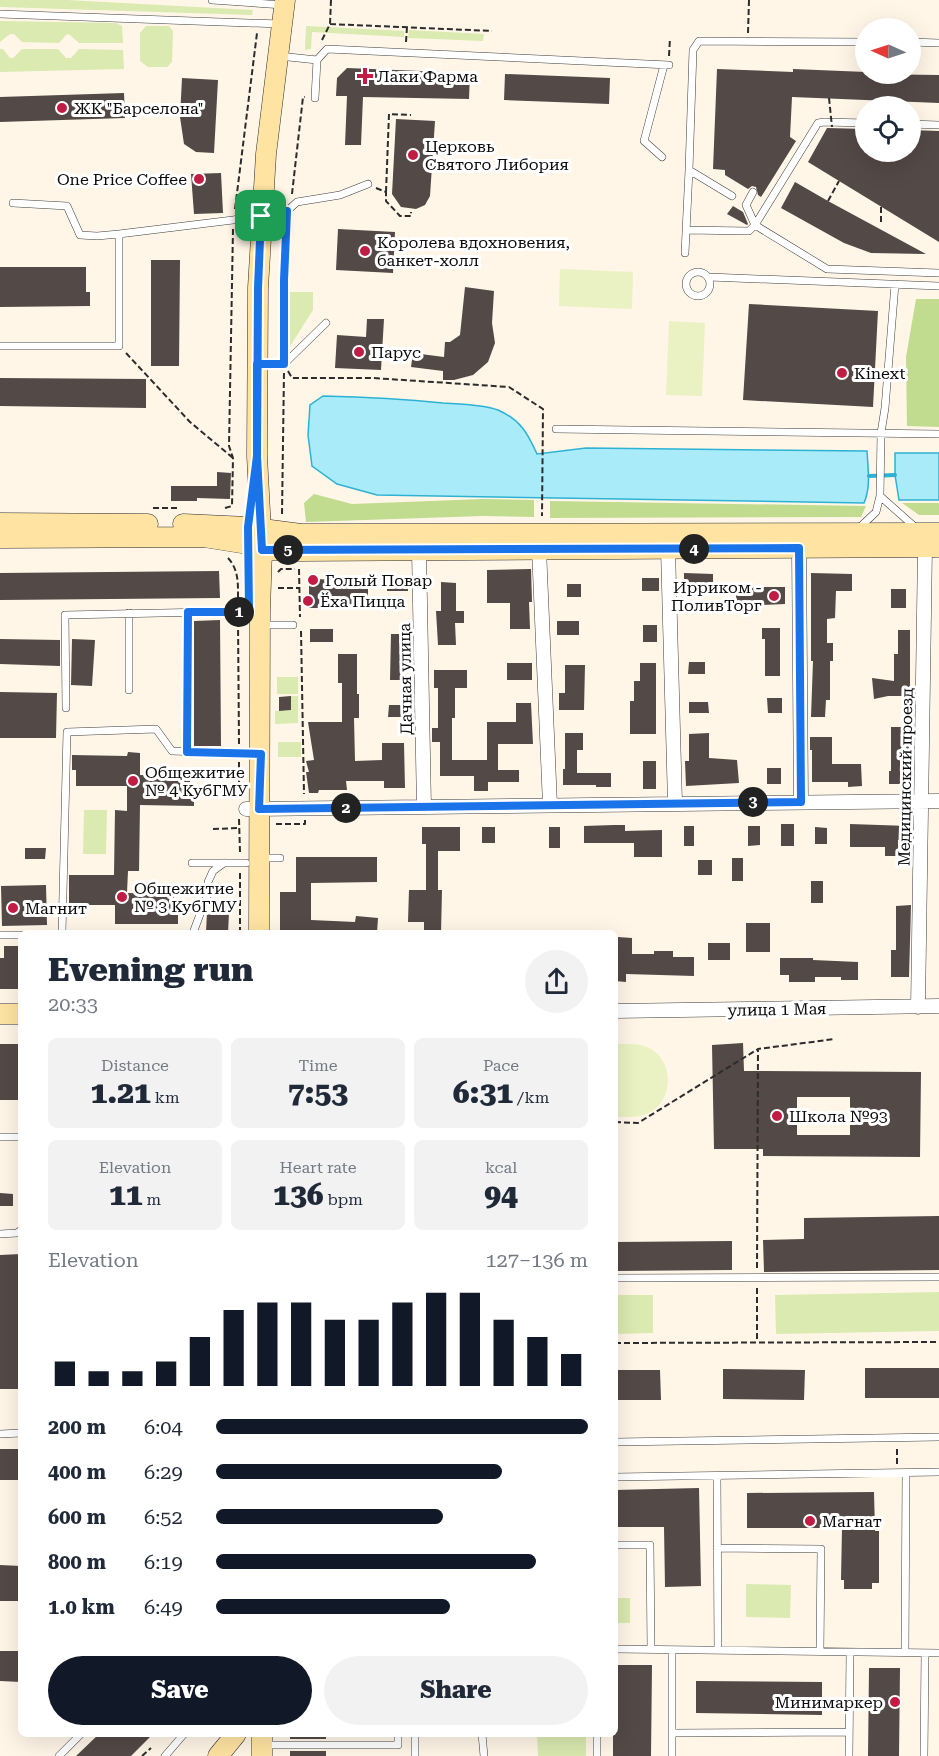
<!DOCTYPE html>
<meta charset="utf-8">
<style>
:root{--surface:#fff;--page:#f2f2f3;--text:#1f2937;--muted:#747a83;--accent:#111827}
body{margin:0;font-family:"Roboto Serif",serif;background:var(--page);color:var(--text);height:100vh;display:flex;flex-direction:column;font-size:22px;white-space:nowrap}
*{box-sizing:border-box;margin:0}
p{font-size:20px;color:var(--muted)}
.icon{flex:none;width:33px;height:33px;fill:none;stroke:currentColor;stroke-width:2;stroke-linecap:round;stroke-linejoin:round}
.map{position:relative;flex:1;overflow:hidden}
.panel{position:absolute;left:18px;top:930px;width:600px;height:807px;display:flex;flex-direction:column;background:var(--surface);border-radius:9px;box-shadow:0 6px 24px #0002}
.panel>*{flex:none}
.needle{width:39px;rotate:273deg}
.tools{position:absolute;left:855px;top:18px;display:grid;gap:12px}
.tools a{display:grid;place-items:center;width:66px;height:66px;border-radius:50%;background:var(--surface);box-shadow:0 6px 24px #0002;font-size:30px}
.pin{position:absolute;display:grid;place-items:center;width:51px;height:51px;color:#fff;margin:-26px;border-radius:12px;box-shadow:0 3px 9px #0006}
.km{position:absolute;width:30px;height:30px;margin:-15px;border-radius:50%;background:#222;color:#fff;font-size:16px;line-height:30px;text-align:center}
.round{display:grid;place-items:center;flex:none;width:63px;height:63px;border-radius:32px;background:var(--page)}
.head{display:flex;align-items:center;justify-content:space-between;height:102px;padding:0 30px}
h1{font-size:33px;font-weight:800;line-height:45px}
.metrics{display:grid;grid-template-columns:repeat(3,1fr);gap:9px;height:102px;padding:6px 30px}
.metrics div{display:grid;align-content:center;border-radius:9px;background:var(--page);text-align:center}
.metrics b{font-size:30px;font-weight:800}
.metrics small{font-size:16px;font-weight:400}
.metrics p{font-size:16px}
.chart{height:168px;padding:12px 30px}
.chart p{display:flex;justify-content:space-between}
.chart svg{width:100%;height:108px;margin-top:6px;stroke:var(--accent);stroke-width:6}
.button{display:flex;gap:12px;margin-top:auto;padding:12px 30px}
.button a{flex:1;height:69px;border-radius:36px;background:var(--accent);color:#fff;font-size:24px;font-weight:800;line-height:69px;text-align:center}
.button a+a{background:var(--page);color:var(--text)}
ul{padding:0 30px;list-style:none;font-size:20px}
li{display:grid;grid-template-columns:96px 72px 1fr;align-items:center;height:45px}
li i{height:15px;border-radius:8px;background:var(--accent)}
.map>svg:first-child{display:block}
</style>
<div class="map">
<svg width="939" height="1756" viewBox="0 0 939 1756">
<rect width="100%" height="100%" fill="#fff6e8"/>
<path fill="#daeab0" d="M0 0H67L253 10 252 15 0 7Z
M0 21 116 23 122 26 123 43H79L70 35 67 34 59 43 22 42 14 34H10L0 42Z
M146 26H169L173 31 172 62 167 67H148L140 61V33Z
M306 26 404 31V37L312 32 311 49 305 50Z
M409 30 484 34 483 41 408 38Z
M0 49H3L10 58H13L22 49H58L66 58H71L79 49 123 50 124 69 0 72Z
M289 292H313V310L287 351Z
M277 677H298V694H277Z
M291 696H298V723L275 724V711L291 710Z
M278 742H301V757H278Z
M84 810H107L106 854H83Z
M939 1292V1331L776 1334 775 1295Z
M615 1295H653V1333L615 1334Z
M746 1584 791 1585 790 1618 746 1617Z
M615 1598H630V1623H615Z
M537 1734H586V1756H538Z"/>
<path fill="#c1dc8f" d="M916 299H939V427L907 426 906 357Z
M314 494 352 504 483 499 534 500V517L483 516 306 522 304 503Z
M550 501 866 506 861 517 550 518Z
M902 503H939V515H919Z"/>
<path fill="#eaf1c3" d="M560 269 633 272 632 309 559 306Z
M669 321 705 323 702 396 666 395Z
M615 1044C626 1044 637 1043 647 1047 673 1058 675 1097 651 1112 640 1118 627 1117 615 1117Z"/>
<path fill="#aaebf9" stroke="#2db2d4" stroke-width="1.5" d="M323 396C363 397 403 399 443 403 460 404 482 404 498 410 521 420 528 434 537 454L586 448 867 451C868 469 871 487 864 503L377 495 337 484 312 466 308 435 310 405Z
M895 453H939V500H899L895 475Z"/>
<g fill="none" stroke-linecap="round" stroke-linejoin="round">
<path stroke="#2db2d4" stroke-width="4" d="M869 476 895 475"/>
</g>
<path fill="#534946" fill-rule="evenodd" d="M347 68 470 73 469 99 363 97 361 145H345L347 96H336L337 78Z
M717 69 793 72V69L866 72V74L939 75V103L792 97 790 137 796 141 761 197 758 195 756 187 752 186 748 189 725 175V170L713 169Z
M505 74 610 78 609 104 504 100Z
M182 78 218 80 214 153 196 152 184 144 180 117Z
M124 93 125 118 0 122V97Z
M396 119 435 121 430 196 425 205 416 209 401 207 392 194Z
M827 128 866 129V152H910V130L939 131V242L808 162Z
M221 173 223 213 194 214 191 174Z
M795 182 828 201 926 254 871 253 844 243 781 208Z
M733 206 743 212 748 224 747 225 727 214Z
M338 229 395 232 393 273 336 270Z
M151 260H180L179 366H151Z
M0 267H86V292H90V306L0 307Z
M465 287 494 291 492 323 495 343 488 362 473 375 454 380H443V371L411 367 413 353 444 357 445 342H450L460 335Z
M749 304 878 311 873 407 743 400Z
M367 319H384L381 370 335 368 337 335 366 337Z
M0 378 146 379V408L0 406Z
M217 472 231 473 230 499 197 498V501H171V486H217Z
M531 569 532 602H529L530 629H510V603H487V570Z
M219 571 220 598 0 600V573Z
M684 573 713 574V595H684Z
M811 573 852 574V591H836L835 618 827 619V643H833V661H830V700H826L825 717H811L813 661H811Z
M387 578H408V591H387Z
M642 578H659V591H642Z
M309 579 352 580V583H368V608H309Z
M441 582 456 583V611H464V623H455L456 645H438L436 611H441Z
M567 584H581V597H567Z
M736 587H785V604L736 606Z
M891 589H906V608H891Z
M220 620 221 746H194V621Z
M557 621H579V635H557Z
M643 625H657V642H643Z
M762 628H780V676H765V639H762Z
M310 629H333V642H310Z
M898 630H910V696H888L874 699 872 678 894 681V654H898Z
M391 634H401V652H404V680H390Z
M0 639 60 640V666L0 664Z
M72 639 95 640 92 686 71 685Z
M338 654H357V694H359V718H354L355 761 382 760V743H404L405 788H384V781H346L347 790H319L318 793H309L306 772H309L306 761 314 760 308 722H342V683H338Z
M689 662H705V674H688Z
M507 663H532V680H507Z
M640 663H656V734H630V701H634V681H640Z
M565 665H585L584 710H559V693H565Z
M434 670H467V688H455V718H452V760H487V722H516V703H531L533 744H498V770H519V782H488V791H474V776H440V742H432V728H438V688H434Z
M0 692 57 693 56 738H0Z
M291 696V710L279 711V697Z
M767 698H782V713H768Z
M689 702H708L709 713H689Z
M389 705H405V717H388Z
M891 727H911V742H909V784H889V771H891Z
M565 733H583V750H577V773H611V787H596V785H563V769H565Z
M709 733V758L737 760 739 783 686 786 685 761H689V734Z
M810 737H832V764H861L862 786 848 787V782H812V750H810Z
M128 752 140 753V775L190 776V792H194V806L140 805 139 871H128L127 893 174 894V912H178V924H115V905H69V875H114L115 810 127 811V786H76V770H72V755L127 756Z
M643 761H656V789H643Z
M767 768H781V784H767Z
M781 824H794V846H781Z
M850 824 909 826V840H898V856H885V847H850Z
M614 825H625V831L662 830V857H634V843H584V826Z
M684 826H694V846H684Z
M748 826H760V845L748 846Z
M422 827H460V851H438V890H442L441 933H424V922H408L409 890H426V844H422Z
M482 827H495V843H482Z
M549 827H560V848H549Z
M815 827 827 828V844H815Z
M25 848H46L45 859H25Z
M296 857H377V882L311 883V920L355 922 356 916 378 918 377 933H280V892H296Z
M732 858H743V881H732Z
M698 860H712V875H698Z
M811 881H823V903H811Z
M46 885 47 925 2 926 1 886Z
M911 905 909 977H891V950H896V906Z
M207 912 229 913 228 933 206 932Z
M746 923H770V952H746Z
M618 937 632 938V954H654V951H673V957H694V976L626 974V982L615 981Z
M708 943H730V960H708Z
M4 946H18V957H21V989H0V958H4Z
M780 958H813V960L858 962V980H841V977H815V982H789V975H780Z
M743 1043 744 1071 921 1072 920 1157 763 1156V1149H714L712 1045ZM797 1097H850V1135H797Z
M0 1044H18V1100H0Z
M0 1193 13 1194V1206H0Z
M939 1216V1270L764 1272 763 1240 804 1239V1218Z
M732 1241V1270L615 1271V1242Z
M21 1254V1389H0V1255Z
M865 1368H939V1398H865Z
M723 1369 805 1370 804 1400 723 1399Z
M615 1370H660L661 1400H615Z
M0 1449H21V1480H0Z
M699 1488 701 1586 665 1587 664 1527H615V1490Z
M874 1492 875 1531H879V1583H872V1589H844V1580H841L842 1528H747V1493Z
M0 1565 21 1566V1601H0Z
M0 1651H21V1682L0 1681Z
M615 1665H652L651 1756H613V1734H615Z
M869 1668H900L899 1756H868Z
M696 1681 822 1682V1715L696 1713Z
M99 1734H153L131 1756H76Z
M290 1734H326V1739H290Z
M290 1751H326V1756H290Z"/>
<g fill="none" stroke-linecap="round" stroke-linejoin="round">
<defs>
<path id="lane" d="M212 0 283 5
M0 14 279 24
M910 42 939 43
M279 56 317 60
M315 98 317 60 327 49 669 65
M866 123 824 122 818 123 755 225 827 269 939 273
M910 124 939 125
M662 157 644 141 664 65
M732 196 689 170 693 50 699 41 866 42
M13 203 67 206 80 235 97 236 119 234
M686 230 749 231 755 225 746 205 753 192
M685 253 689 170
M686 284a12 12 0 1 1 24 0a12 12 0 1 1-24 0Z
M709 277 939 286
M0 346H119V234L233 220 287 211 297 202 340 195 368 184
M260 364H284L326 323
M556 429 939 434
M880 496 916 528
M859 528 876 512 880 496 881 433 885 408 895 284
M129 613V690
M263 625H293
M66 708 65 615 258 611
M187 752 188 612
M262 858H280
M192 863H246
M62 933 67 732 156 729 172 751 257 754
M193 933 208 893V882L213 871 224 863
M0 935H21
M0 1137H21
M0 1234 17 1233 21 1230
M615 1278 939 1277
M0 1434 21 1433
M615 1442 939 1437
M717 1476 718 1650
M615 1477 939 1472
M615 1545H650L651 1649
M717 1548 821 1549 820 1651
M615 1649 939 1653
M672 1650V1756
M905 1652 906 1473
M672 1733 849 1732
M482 1734 484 1756
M597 1734V1756
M265 1745H398V1734
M59 1756 81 1734
M165 1756 184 1734
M415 1756V1734
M849 1756 850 1652
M924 1756 925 1653"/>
<path id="street" d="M799 548 801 802
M539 549 550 805
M668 549 675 803
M419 551 424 807
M246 809 939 801
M918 1007 925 548
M615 1011 939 1006"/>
<path id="secondary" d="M0 523 148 524
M183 524 248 527 301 534 939 533
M0 538 204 537 248 544 262 550 300 551 939 547
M259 933 260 611 262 550 257 456 258 288 266 154 285 0
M0 1014H21
M262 1734V1756
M218 1756 236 1734"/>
</defs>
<use href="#lane" stroke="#3d3d3d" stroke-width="8"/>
<use href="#street" stroke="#3d3d3d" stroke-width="15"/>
<use href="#secondary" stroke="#2c2c2c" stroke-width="21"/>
<path stroke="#2c2c2c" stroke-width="2" stroke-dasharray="6 3" stroke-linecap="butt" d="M330 24 492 31
M748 33 749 0
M322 40 330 24 331 0
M406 42 407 27
M669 56 670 38
M902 106V102
M376 188 386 192V201L400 216H411V212
M386 192 389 114 411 115
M292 194 303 97H305
M828 201 839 181
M235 209 257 33
M881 222V204
M284 349 286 222
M126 353 190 422 233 458
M288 371 292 378H373L509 387 543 409 542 516
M153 508H177
M225 508 232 506 233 458 229 446 233 229
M282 514 284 372
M228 558C239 570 238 584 238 600
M299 569 300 617
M278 572 281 569H295
M278 588H300
M238 621 239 744
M301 631 304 794
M239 762V798
M239 819 240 852
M276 824H305V820
M213 829 239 828
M240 933V873
M615 1122 638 1123 758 1049
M757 1268 758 1049 835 1039
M757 1288V1342
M615 1343 939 1342
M897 1464V1449
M142 1756 151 1748"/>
<use href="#lane" stroke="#fff" stroke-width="7"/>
<use href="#street" stroke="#fff" stroke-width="14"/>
<use href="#secondary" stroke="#ffe3a3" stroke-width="20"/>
<path stroke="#2c2c2c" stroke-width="2" stroke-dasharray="6 3" stroke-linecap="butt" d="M829 98 832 127"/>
</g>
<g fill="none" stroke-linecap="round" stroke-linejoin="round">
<defs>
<path id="route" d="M261 216 258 288 257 456 248 527 249 612H188L187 752 261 754 259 809 801 802 799 548 262 550 257 456V364H284V280L287 211 261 216"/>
</defs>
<use href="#route" stroke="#fff" stroke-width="12"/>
<use href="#route" stroke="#1a73e8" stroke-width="8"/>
</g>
<g fill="#c01d45" stroke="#fff" stroke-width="2">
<path d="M362 67h6v6h6v6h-6v6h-6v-6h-6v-6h6z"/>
<circle cx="62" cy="108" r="6"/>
<circle cx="413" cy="155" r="6"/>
<circle cx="199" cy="179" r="6"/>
<circle cx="365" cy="251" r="6"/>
<circle cx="359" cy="352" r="6"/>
<circle cx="842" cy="373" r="6"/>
<circle cx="313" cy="580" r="6"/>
<circle cx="774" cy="596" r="6"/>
<circle cx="308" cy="601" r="6"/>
<circle cx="133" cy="781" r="6"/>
<circle cx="122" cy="897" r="6"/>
<circle cx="13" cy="908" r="6"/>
<circle cx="777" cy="1116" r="6"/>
<circle cx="810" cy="1521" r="6"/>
<circle cx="895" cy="1702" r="6"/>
</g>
<g text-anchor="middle" stroke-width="6" stroke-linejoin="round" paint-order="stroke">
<g font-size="16" fill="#0a0a0a" stroke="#fff" text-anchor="start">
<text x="377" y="82">Лаки Фарма</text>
<text x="74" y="114">ЖК "Барселона"</text>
<text x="425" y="152">Церковь<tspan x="425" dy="18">Святого Либория</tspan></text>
<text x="187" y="185" text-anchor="end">One Price Coffee</text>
<text x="377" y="248">Королева вдохновения,<tspan x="377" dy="18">банкет-холл</tspan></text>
<text x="371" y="358">Парус</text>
<text x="854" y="379">Kinext</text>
<text x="325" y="586">Голый Повар</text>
<text x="762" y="593" text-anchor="end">Ирриком -<tspan x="762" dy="18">ПоливТорг</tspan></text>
<text x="320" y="607">Ёха Пицца</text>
<text x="145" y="778">Общежитие<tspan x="145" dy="18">№ 4 КубГМУ</tspan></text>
<text x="134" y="894">Общежитие<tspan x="134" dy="18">№ 3 КубГМУ</tspan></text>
<text x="25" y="914">Магнит</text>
<text x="789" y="1122">Школа №93</text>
<text x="822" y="1527">Магнат</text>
<text x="883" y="1708" text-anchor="end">Минимаркер</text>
</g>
<g font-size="16" fill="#0a0a0a" stroke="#fff">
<text transform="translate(405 679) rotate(-91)" y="6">Дачная улица</text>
<text transform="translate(905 777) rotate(-89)" y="6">Медицинский проезд</text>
<text transform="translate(777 1009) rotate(-1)" y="6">улица 1 Мая</text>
</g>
</g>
</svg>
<div class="tools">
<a><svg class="needle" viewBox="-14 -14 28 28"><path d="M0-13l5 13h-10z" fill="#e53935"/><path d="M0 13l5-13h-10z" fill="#747a83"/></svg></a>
<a><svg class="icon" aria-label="locate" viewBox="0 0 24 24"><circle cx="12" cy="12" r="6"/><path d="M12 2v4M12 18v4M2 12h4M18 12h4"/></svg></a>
</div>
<div class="pin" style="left:261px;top:216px;background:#1e9e55"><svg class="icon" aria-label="arrive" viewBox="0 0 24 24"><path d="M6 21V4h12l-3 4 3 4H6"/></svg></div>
<b class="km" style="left:239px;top:612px">1</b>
<b class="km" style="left:346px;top:808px">2</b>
<b class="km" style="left:753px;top:802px">3</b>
<b class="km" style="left:694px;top:549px">4</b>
<b class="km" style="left:288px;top:550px">5</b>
<section class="panel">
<div class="head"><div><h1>Evening run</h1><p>20:33</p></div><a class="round"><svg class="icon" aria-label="share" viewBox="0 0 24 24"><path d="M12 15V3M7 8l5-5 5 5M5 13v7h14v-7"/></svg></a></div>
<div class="metrics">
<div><p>Distance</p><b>1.21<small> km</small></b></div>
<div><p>Time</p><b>7:53</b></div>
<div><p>Pace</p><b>6:31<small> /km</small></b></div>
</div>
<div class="metrics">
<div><p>Elevation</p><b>11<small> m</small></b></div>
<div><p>Heart rate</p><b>136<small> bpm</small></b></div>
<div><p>kcal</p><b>94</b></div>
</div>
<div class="chart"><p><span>Elevation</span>127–136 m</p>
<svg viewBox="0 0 160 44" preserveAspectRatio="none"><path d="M5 44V34M15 44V38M25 44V38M35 44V34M45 44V24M55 44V13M65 44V10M75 44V10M85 44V17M95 44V17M105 44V10M115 44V6M125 44V6M135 44V17M145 44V24M155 44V31"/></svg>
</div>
<ul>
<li><b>200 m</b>6:04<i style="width:100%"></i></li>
<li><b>400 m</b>6:29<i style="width:77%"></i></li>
<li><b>600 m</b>6:52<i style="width:61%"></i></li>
<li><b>800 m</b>6:19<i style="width:86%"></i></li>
<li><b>1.0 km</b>6:49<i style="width:63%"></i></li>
</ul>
<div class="button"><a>Save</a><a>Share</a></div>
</section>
</div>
